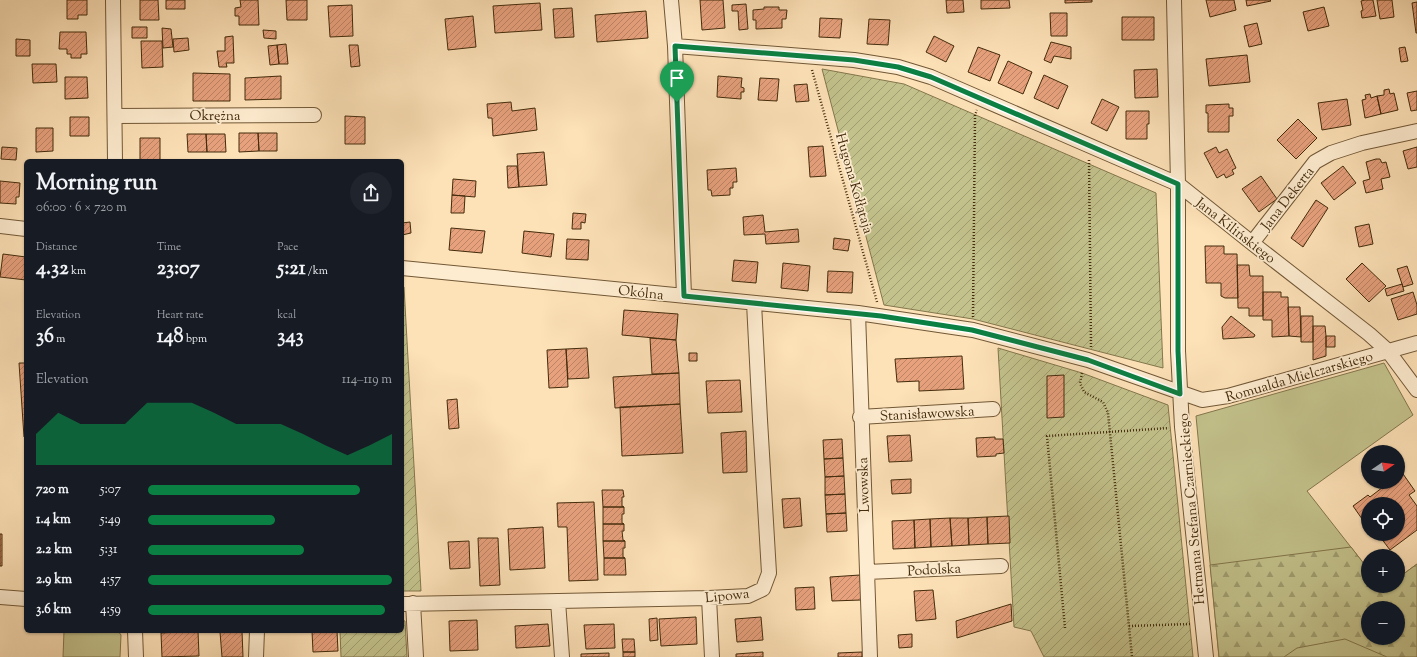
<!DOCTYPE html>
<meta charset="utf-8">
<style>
:root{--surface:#171b24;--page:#20242c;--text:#f1f3f6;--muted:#9ea1a6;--accent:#0b8043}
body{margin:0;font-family:"Sorts Mill Goudy",serif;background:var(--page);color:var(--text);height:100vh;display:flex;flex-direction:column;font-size:15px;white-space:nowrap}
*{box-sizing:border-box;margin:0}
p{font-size:13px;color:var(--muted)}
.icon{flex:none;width:22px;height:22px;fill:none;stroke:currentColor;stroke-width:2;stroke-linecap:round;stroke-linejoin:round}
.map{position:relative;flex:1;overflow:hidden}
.details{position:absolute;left:24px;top:159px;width:380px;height:474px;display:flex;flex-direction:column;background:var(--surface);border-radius:6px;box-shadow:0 1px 3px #0004}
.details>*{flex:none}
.needle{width:26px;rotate:77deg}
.fabs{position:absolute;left:1361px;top:445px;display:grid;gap:8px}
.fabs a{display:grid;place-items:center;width:44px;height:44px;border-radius:50%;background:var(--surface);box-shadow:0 1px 3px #0004;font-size:20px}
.pin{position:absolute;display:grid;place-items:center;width:34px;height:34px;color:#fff;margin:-41px -17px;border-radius:50% 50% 50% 0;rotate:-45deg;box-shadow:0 0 4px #0007}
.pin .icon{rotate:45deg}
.round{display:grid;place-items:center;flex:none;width:42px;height:42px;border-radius:21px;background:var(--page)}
.overview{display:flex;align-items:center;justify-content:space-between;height:68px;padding:0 12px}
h1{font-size:22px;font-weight:800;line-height:30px}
.stats{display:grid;grid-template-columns:repeat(3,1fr);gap:6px;height:68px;padding:4px 12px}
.stats div{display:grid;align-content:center}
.stats b{font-size:20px;font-weight:800}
.stats small{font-size:11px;font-weight:400}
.stats p{font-size:11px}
.chart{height:112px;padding:8px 12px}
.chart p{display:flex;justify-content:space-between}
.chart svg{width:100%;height:72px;margin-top:4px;fill:var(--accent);opacity:.7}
ul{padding:0 12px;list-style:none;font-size:13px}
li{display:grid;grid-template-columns:64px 48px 1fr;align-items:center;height:30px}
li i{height:10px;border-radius:5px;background:var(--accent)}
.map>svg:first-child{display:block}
</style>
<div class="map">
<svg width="1417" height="657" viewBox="0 0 1417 657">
<defs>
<pattern id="forest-firs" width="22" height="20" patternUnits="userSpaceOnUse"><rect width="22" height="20" fill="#c3c28c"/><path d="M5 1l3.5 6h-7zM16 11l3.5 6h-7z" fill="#a09e71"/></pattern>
<pattern id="garden-furrows" width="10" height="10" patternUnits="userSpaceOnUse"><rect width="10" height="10" fill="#c3c28c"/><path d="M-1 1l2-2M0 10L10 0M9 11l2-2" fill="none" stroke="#a09e71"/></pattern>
<pattern id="building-hatch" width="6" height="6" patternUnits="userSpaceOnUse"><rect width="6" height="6" fill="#e7a17d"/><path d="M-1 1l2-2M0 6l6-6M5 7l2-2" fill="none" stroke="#bd8365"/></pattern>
</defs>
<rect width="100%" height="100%" fill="#fde1b7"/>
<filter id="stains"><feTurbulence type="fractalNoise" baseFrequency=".005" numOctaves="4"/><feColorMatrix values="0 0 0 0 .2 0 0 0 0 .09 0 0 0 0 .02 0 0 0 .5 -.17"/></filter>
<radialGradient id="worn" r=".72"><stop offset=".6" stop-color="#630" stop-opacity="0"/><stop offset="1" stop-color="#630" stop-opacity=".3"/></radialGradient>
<path fill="#c3c28c" stroke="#83764c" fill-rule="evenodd" d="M1384 363 1413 415 1307 491 1368 569V586H1381L1383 589 1388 586H1398V578L1417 564V657H1219L1196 416ZM1368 608H1398V638H1368Z
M64 631H118L121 635 120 657H63Z"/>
<path fill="url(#forest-firs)" stroke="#83764c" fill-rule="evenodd" d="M1351 547 1368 569V586H1381L1383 589 1388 586H1398V578L1417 564V657H1387L1345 639 1297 648 1284 657H1219L1210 565ZM1368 608H1398V638H1368Z"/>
<path fill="url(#garden-furrows)" stroke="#83764c" d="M822 69 904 84 1156 193 1163 368 973 319 884 305Z
M402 287H404L421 591H402Z
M998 348 1082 373 1168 405 1193 657H1044L1031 631 1014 627Z
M402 620 405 621 407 657H341L340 631H402Z"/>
<path fill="url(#building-hatch)" stroke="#432b0b" d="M67 0H87V15H78V19H67Z
M140 0H158L159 20H140Z
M166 0H185V9H166Z
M240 0H258L259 25H239V16H235V8L241 7Z
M286 0H307V20H287Z
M700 0H723L725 28 702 30Z
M946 0H963L964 12 947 13Z
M981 0H1009L1010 8 981 9Z
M1065 0H1092V2L1065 3Z
M1206 0H1234L1236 10 1210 17Z
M1246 0H1270L1271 1 1247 6Z
M1365 0H1373L1376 16 1362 18 1361 11 1363 10 1361 1Z
M1377 0H1392L1394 17 1380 19Z
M1417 2V33H1416L1412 3Z
M540 3 542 30 495 33 493 6Z
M746 4 748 29 739 30 738 11H732V5Z
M352 5 353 36 330 37 328 6Z
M764 7H779V10H787L786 19H782V28L756 29V20H753V10L764 9Z
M1324 7 1329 26 1308 31 1303 12Z
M572 8 574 37 555 38 553 9Z
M646 11 648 38 597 42 595 15Z
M1050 13H1067V36H1051Z
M473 16 476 47 448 50 445 19Z
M1122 17H1154V40H1122Z
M820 18 842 19 840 38 819 37Z
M869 19 890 20 888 45 867 44Z
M1257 23 1262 44 1249 47 1244 26Z
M132 27H147V38H132Z
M162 28 171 29 173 47 163 48Z
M263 30 276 31V39L264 38Z
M60 32H86L87 54H81V58H71V54H67V49H59Z
M233 36 234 63H226L227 67H219L217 51H225V37Z
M934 36 954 46 946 62 926 52Z
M188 38 189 50 174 52 173 39Z
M16 39 30 40V56H16Z
M141 41H162L163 67 142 68Z
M1051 42 1071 47V59L1054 56 1051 63 1044 60Z
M286 44 288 64H279L277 45Z
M277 45 279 64 270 65 268 46Z
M349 45H358L360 66 351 67Z
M978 47 1000 55 990 81 968 72Z
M1405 47 1408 61 1401 62 1399 48Z
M1247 55 1250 82 1209 86 1206 59Z
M1008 61 1032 72 1023 94 998 83Z
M32 64H56L57 82 33 83Z
M1157 69 1158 97 1135 98 1134 70Z
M193 73 230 74V101H193Z
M1044 75 1068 86 1058 109 1034 98Z
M281 76V99L245 100V78Z
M718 76 742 78 741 87 744 88V92H741V99L717 97Z
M65 77H87L88 98 65 99Z
M760 78 779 79 777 101 758 100Z
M807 84 809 101 796 102 794 85Z
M1389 89 1390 94 1394 93 1398 110 1381 114 1377 96 1384 95V90Z
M1417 91V110L1411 111 1407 93Z
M1370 94 1371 98 1377 96 1381 114 1365 118 1362 100 1366 99 1365 95Z
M1102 99 1119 107 1107 131 1091 123Z
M1347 99 1351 125 1322 130 1318 103Z
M511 102 512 111 535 108 537 130 493 136 492 118H488L487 104Z
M1229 104V108H1233V116H1229V132H1208V113H1206V105Z
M1126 111H1149V124H1147V139H1126Z
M345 116 365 117V144H345Z
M70 117H89V136H70Z
M1298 119 1317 138 1296 159 1277 140Z
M36 128H53V151L36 152Z
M239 133H258L259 151 239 152Z
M258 133H277V151H259Z
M187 134H206L207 152H188Z
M206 134H225L226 152H207Z
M140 138H160V161H140Z
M823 146 826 176 810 177 808 147Z
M2 147 17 148 16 160 1 159Z
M1216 147 1219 153 1227 149 1236 168 1232 170 1234 174 1226 178 1224 174 1217 178 1204 153Z
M1417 147V167L1408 169 1403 151Z
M544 152 547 185 519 187 517 154Z
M1376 159H1380L1382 163 1386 162 1390 177 1381 179 1383 189 1366 193 1363 181 1370 179 1366 162Z
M507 166H517L519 187 508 188Z
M1343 166 1356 183 1334 200 1321 183Z
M736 168 737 182H733V188H730V195L712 196 711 190H708L707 170Z
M1261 176 1277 199 1259 212 1242 189Z
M453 179 476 181 475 197 452 195Z
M0 181 20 183 19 197H16V204L0 203Z
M452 195 465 196 464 213H451Z
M1316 200 1328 208 1303 247 1291 238Z
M573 213 586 214 585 223 581 222V229H572Z
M763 215 765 232 798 229 799 242 766 244 765 234 744 235 743 217Z
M410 222 411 233 402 235V223Z
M1369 224 1373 244 1359 247 1355 227Z
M451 228 485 231 482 253 449 250Z
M524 231 554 234 551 257 522 253Z
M834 238 850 240 848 251 833 249Z
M567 239 589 240 588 260 566 259Z
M1205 246H1224V254H1237L1238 298H1225L1221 296V283H1206Z
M3 254 26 257V280L0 277Z
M734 260 758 262 756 283 732 281Z
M783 263 810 266 808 291 781 288Z
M1362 263 1386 286 1369 302 1346 279Z
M1237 265H1249L1250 276H1263V316H1249V308H1238Z
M1407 266 1413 284 1403 287 1397 269Z
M828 271 853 272 852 293 827 292Z
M1402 284 1404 291 1387 296 1385 289Z
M1263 292H1281V297H1288L1289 336 1272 337V320H1263Z
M1413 292 1417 305V314L1398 320 1391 299Z
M1288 307H1300L1301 337 1289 336Z
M624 310 678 314 676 340 622 335Z
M1231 316 1255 335 1254 337 1223 339 1222 327Z
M1301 316H1313V342H1301Z
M1313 326H1325L1326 336V356L1313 360Z
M1326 336H1335V347H1326Z
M650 338 676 340 679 373 652 374Z
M587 348 589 378 568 379 566 349Z
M566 349 568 387 549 388 547 350Z
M689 353H697V361H689Z
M962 356 964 389 919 391V381L897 382 895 359Z
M19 363H26V437H24Z
M679 373 680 404 615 408 613 377Z
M1064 375V417L1047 418V376Z
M740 380 742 412 708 413 706 381Z
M457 399 459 428 449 429 447 400Z
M680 404 683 453 622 456 620 407Z
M746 431 747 472 723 473 721 433Z
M910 435 912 461 889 462 887 436Z
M995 437V439H1003L1004 453 996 454V456L977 457 976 438Z
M842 439 843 458 824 459 823 440Z
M843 458 844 476 825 477 824 459Z
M1401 471 1415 491 1409 495 1417 506V530L1390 550 1378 534H1398V504H1368V525L1367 526 1353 506 1368 495 1370 497 1387 484 1386 482H1398V473Z
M844 476 845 494 825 495V477Z
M911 479V493L892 494 891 480Z
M602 490H623L624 497H622V506L624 507H603Z
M845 494 846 513 826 514 825 495Z
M800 498 802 526 784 528 782 499Z
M594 502 598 580 569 581 567 527H558L557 503Z
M603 507H624V514H622V523L624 524H603Z
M846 513 847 531 827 532 826 514Z
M1009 516 1010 543 988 544 987 517Z
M987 517 988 544 969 545 968 518Z
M950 518H968L969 545 952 546Z
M950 518 952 546 931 547 930 519Z
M930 519 931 547 915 548 914 520Z
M914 520 915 548 893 549 892 521Z
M603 524H624V531H622L623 540 625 541H603Z
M543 527 545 568 510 570 508 529Z
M0 534H2V566H0Z
M478 538H498L500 585 480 586Z
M469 541 470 568 450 569 448 542Z
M603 541H625V548H623V557L625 558H604Z
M604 558H625L626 575H604Z
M860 575 861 600 832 601 830 577Z
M814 587 815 609 796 610 795 588Z
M933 590 936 619 916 621 914 591Z
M1011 604 1012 621 957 638 956 621Z
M696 617 697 644 661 646 659 619Z
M761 617 763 640 737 642 735 619Z
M657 618 658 640 650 641 649 619Z
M477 620 478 650 450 651 449 621Z
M548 624 550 646 516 648 515 626Z
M614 624 615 648 586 649 584 625Z
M198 631 199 656 162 657 161 633Z
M242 631 243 657H222L220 632Z
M312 631H337L338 651 313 652Z
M912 634V647L899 648 898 635Z
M622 639H634L635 652H623Z
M623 652H635V657H623Z
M763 652V657H736V654Z
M862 652V657H838V653Z
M609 653V657H581V654Z"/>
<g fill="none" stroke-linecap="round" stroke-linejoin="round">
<defs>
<path id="minor" d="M113 0 115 161
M671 0 675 46 684 296
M1174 0 1178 184V351L1182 427 1206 657
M675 46 854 60 898 67 931 77 1178 184 1252 243 1369 334 1388 351 1417 390
M115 116 314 115
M0 226 26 229
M1252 243 1315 162 1331 153 1362 143 1417 131
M402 268 858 313 973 330 1088 360 1202 400 1228 396 1417 343
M858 313 870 657
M860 417 993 409
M867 572 1001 566
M0 597 26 599
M709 598 712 657
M558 601 562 657
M413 603 416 657
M402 604 709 598 748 596 763 589 769 573 760 420 754 303
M135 631 136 657
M256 657 257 631"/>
</defs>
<use href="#minor" stroke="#725836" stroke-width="16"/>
<path stroke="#432b0b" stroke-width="2.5" stroke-dasharray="1 2" stroke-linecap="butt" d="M812 70 877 302
M1089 160 1091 347
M973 317 975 115 977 110
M1082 373 1080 383 1084 392 1103 402 1108 413 1132 657
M1129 626 1190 624
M1065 628 1047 436 1169 428"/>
<use href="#minor" stroke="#feecd0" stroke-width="14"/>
</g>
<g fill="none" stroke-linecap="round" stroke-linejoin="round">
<defs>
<path id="route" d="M675 46 854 60 898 67 931 77 1178 184V351L1180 394 1088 360 972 330 881 316 684 296Z"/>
</defs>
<use href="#route" stroke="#fff" stroke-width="8"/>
<use href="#route" stroke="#0b8043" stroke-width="5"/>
</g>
<g text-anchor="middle" stroke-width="3.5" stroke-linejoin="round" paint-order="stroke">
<g font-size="14" fill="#432b0b" stroke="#feecd0">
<text x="215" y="120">Okrężna</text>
<text transform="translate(855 183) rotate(74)" y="5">Hugona Kołłątaja</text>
<text transform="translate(1287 198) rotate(-52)" y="5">Jana Dekerta</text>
<text transform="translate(1236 230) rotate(38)" y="5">Jana Kilińskiego</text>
<text transform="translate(641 292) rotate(6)" y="5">Okólna</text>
<text transform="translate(1299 376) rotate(-16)" y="5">Romualda Mielczarskiego</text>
<text transform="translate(927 413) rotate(-3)" y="5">Stanisławowska</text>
<text transform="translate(863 485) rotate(-92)" y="5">Lwowska</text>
<text transform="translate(1191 509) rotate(-95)" y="5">Hetmana Stefana Czarnieckiego</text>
<text transform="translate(934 569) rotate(-3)" y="5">Podolska</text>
<text transform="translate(727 595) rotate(-6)" y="5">Lipowa</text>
</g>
</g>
<rect width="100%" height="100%" filter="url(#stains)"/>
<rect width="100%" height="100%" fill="url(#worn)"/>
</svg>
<div class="fabs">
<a><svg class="needle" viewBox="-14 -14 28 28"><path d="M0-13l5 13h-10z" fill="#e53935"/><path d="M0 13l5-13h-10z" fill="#9ea1a6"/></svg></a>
<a><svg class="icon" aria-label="locate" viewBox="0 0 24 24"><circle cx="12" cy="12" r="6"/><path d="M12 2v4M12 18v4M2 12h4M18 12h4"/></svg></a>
<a>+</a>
<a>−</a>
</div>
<div class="pin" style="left:677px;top:102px;background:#1e9e55"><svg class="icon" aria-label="arrive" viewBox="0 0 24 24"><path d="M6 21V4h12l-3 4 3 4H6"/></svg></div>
<section class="details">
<div class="overview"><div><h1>Morning run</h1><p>06:00 · 6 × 720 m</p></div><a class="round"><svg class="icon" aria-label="share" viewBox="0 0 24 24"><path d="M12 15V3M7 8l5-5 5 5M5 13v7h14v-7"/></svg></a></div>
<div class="stats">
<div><p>Distance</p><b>4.32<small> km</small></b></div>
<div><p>Time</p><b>23:07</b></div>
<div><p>Pace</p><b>5:21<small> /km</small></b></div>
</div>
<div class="stats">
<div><p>Elevation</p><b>36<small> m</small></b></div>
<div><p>Heart rate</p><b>148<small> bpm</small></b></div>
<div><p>kcal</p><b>343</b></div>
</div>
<div class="chart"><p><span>Elevation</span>114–119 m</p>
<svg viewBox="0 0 160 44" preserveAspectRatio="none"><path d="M0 44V25L10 12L20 19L30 19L40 19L50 6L60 6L70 6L80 12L90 19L100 19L110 19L120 25L130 32L140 38L150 32L160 25V44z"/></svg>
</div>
<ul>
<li><b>720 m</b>5:07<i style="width:87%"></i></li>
<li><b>1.4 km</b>5:49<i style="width:52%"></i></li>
<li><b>2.2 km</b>5:31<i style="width:64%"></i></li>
<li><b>2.9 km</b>4:57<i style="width:100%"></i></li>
<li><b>3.6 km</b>4:59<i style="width:97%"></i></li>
</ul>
</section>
</div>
